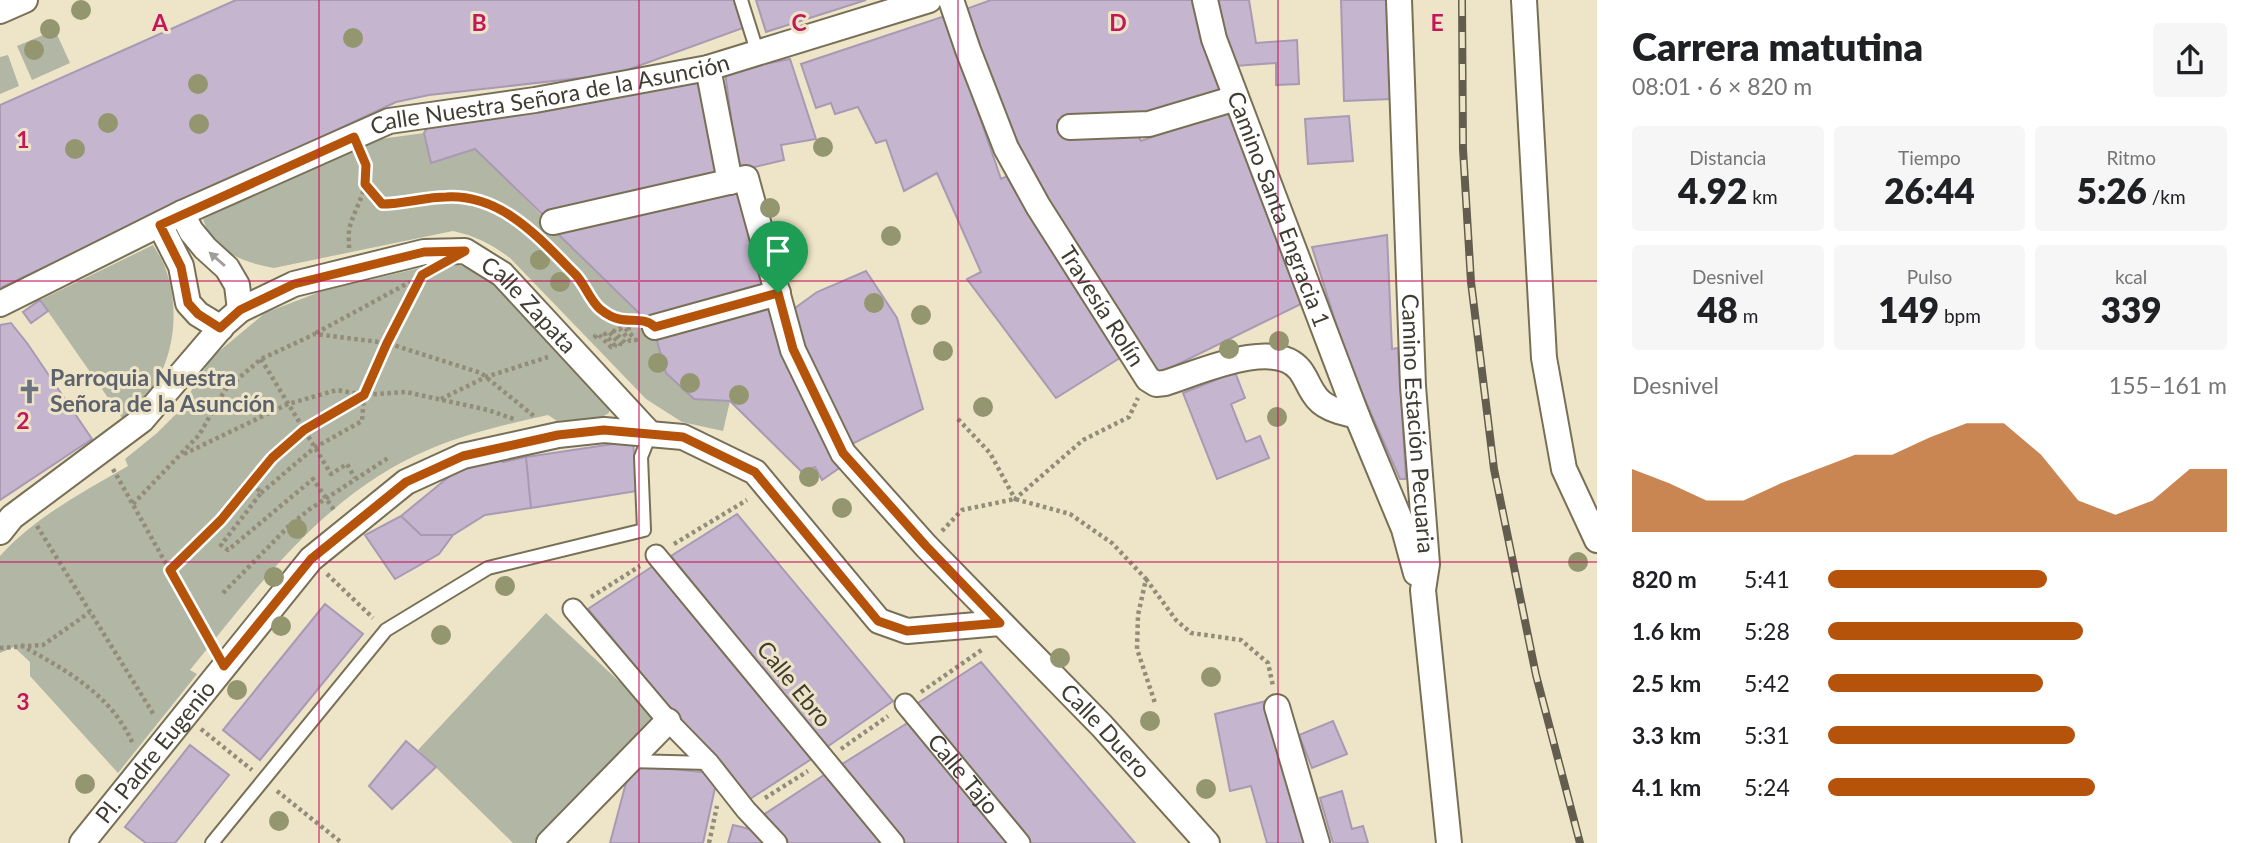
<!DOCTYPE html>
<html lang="es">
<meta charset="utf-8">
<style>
:root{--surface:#fff;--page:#f6f6f6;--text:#202124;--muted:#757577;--accent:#b45309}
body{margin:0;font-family:Lato,sans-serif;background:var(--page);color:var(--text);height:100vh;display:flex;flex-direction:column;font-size:26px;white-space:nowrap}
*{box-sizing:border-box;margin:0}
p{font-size:23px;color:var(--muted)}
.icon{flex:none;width:38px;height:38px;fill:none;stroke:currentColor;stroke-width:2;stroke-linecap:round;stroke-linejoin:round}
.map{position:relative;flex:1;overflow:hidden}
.side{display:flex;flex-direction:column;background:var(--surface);width:665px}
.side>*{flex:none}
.pin{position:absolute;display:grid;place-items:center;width:60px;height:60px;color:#fff;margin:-72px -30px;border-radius:50% 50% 50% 0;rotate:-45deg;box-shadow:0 0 7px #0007}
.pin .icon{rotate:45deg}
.round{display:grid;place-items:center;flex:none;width:74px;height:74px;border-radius:7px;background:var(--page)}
.overview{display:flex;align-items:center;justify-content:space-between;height:119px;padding:0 35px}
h1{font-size:38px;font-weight:800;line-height:52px}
.metrics{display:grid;grid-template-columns:repeat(3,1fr);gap:10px;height:119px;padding:7px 35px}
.metrics div{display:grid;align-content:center;border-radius:7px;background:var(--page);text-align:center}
.metrics b{font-size:35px;font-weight:800}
.metrics small{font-size:19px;font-weight:400}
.metrics p{font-size:19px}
.chart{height:196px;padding:14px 35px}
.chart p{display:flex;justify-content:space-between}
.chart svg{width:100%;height:126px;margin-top:7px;fill:var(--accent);opacity:.7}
ul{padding:0 35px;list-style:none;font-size:23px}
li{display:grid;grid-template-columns:112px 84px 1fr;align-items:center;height:52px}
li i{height:18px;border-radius:9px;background:var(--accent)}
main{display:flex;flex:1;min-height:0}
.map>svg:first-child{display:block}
</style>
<main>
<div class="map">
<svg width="1597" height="843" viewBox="0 0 1597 843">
<rect width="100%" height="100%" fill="#eee5c8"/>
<path fill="#b1b7a4" d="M55 30 70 63 32 80 17 46Z
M8 55 19 86 0 94V57Z
M424 133 431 162 475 149C533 205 588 264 646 320L652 323 666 373 694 399 730 401 723 431 682 422 646 399 510 258C491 244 476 236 453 231L274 268C244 263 212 251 203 219L351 150 373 140Z
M153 245C158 253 163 261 166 270 181 312 174 366 143 400 137 407 129 412 122 418L40 300Z
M456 264 476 271 489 279 605 397 609 404V413L602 417 557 421 548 415C508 424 468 433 430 449 325 493 260 584 190 670L197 674 118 773 30 676V662L14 647 0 653V556C36 516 82 493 128 466L125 459 157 433 179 411 211 358 265 313 322 291 428 266Z
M546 613 655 715 539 843H513L418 750Z"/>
<path fill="#c5b5cf" stroke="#a999b2" stroke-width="2" d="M236 0H734L743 28 616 74 429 95 396 102 0 288V105Z
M756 0H866L766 32Z
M991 0H1197L1222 92 1123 118 1058 120 1061 134 1135 131 1141 141 1230 109 1305 302 1158 374 1045 199 1010 127 966 9Z
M1218 0H1249L1256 43 1297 40 1299 84 1276 85V63L1235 66 1226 46Z
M1341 0H1386L1391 99 1344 101Z
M945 16 1001 179 1012 174 1027 213 1034 210 1123 356 1056 398 967 279 981 272 937 173 904 191 886 140 876 143 858 107 835 114 831 103 816 108 801 64Z
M790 59 816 139 781 145 784 160 738 171 725 72Z
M703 80 722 175 542 214 475 149 431 163 424 133 432 120Z
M1349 116 1353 161 1308 164 1305 119Z
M745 189 771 288 646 320 555 231Z
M1387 235 1392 349 1398 348 1406 479H1400L1347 359 1312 247Z
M866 271 897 318 923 409 850 445 804 357 791 311 817 292Z
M783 287 845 464 822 480 815 467 802 472 730 401 694 399 666 373 652 323Z
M40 300 48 311 31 323 23 312Z
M11 323 27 343 92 439 0 500V325Z
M1235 372 1245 398 1231 404 1246 442 1260 436 1269 458 1217 479 1183 393Z
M633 441 637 491 531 508 526 457Z
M498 452 503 462 526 457 531 508 485 515 453 535H421L401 516 451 475Z
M737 514 893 701 827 747 671 556Z
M401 516 421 535H453L439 554 395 579 365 535Z
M653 566 813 758 747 801 588 609Z
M325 604 363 634 260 760 223 730Z
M981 662 1135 843H1031L915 705Z
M1266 701 1306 843H1267L1251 786 1230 791 1215 714Z
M1333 721 1347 754 1312 768 1299 735Z
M909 722 1009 843H904L839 766Z
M406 741 436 767 392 809 369 786Z
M190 745 229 775 175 843H146L125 827Z
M631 764 718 774 703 843H610Z
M827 773 884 843H782L760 817Z
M1342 791 1352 829 1363 826 1368 843H1333L1320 798Z
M733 825 766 833 763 843H728Z"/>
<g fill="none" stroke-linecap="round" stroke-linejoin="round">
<defs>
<path id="service" d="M741 0 758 54
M629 761 709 763
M212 843 386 630 488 568 644 530 641 457 650 434"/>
<g id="pedestrian">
<path d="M656 555 894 843"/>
<path d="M573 609 668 721 709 763 746 810 777 843"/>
<path id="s1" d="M905 704 1020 843"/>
</g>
<g id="minor">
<path id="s2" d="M951 0 968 50 1006 148 1038 206 1148 379 1156 384 1165 383C1198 373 1274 337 1300 370 1306 378 1309 387 1314 394 1323 409 1341 412 1357 416"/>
<path id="s3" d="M1205 0 1214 39 1357 416 1404 529 1416 573"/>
<path id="s4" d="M1399 0 1413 386 1427 564 1423 590 1449 843"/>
<path d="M1524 0 1544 358 1564 469 1597 540"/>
<path d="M0 11 25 0"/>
<path d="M708 68 730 182"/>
<path d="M1070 127 1149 124 1236 98"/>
<path d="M182 213 191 231 205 248 227 268 237 285 240 310"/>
<path id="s5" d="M553 222 746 178 793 350 843 453 926 546 1102 726 1207 843"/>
<path d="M160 225 181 266 188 303 198 314 221 328"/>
<path id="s6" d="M0 304 182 213 389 121 535 100 708 68 929 0"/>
<path d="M655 327 778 293"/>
<path id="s7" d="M0 532 12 517 142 420 224 324 240 310 294 284 424 252 465 251 502 274 650 434"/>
<path d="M1277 707 1317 843"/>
<path id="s8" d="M82 843 311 559 406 482 463 456 558 435 604 430 683 437 755 472 879 621 907 631 1000 623"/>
<path d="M549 843 668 721"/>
</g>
</defs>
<use href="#service" stroke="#787056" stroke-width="16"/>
<use href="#pedestrian" stroke="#787056" stroke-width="23"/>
<use href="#minor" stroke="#787056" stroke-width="28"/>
<path stroke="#938c79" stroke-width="4.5" stroke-dasharray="3.5 3.5" stroke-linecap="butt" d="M365 184 382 204C403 203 422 198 443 197 477 194 504 210 530 230
M546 246C556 256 568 265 577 276 599 301 594 317 634 320
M349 248C349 241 348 233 350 226 357 202 374 182 362 156
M316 333 410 282
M597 338 595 336 599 335 611 347 615 346 605 334 609 332 620 344 625 343 614 331 620 329 630 341 636 340 625 328H631
M261 359 331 474 347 464 355 478
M441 399 486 377 548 357
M958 419 990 453 1015 499 1083 440 1129 417 1138 398
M184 454 288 404 337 390 364 395 387 343 420 278
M113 469 211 644
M253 483 261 493 221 545 228 550 313 479 334 510
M261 493 314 448 362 421 364 396
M133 504 199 435 225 390 261 359 315 334 387 343 481 373 535 417
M37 526 154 715
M942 531 962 510 1015 499 1070 514 1112 543 1146 579 1138 615 1137 649 1155 703
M674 544 747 500
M170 570 221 520 272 458 304 431 364 395 406 392 488 410 514 419
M327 574 373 618
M1146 579 1176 620 1191 633 1241 640 1268 663 1273 686
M223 593 290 525 310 509 388 458
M591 597 640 566
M21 645C67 671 111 694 133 744
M0 648 43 645 90 612
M921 692 983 649
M201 729 252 770
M841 749 888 716
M277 791 342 843
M765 798 808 771
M709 843 717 806"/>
<use href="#service" stroke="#fff" stroke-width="12"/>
<use href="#pedestrian" stroke="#fff" stroke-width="19"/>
<use href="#minor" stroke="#fff" stroke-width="24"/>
<defs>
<path id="rail" d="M1462 0 1463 149 1471 282 1494 469 1536 675 1580 843"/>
</defs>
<use href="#rail" stroke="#625d4e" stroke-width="8"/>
<use href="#rail" stroke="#eee5c8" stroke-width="5" stroke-dasharray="16" stroke-linecap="butt"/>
</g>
<g fill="#949670">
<circle cx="81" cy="10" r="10"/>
<circle cx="50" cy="29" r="10"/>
<circle cx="353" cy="38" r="10"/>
<circle cx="34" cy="50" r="10"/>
<circle cx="198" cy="84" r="10"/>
<circle cx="108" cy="123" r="10"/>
<circle cx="199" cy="124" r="10"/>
<circle cx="823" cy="147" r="10"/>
<circle cx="75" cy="149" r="10"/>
<circle cx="770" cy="208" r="10"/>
<circle cx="891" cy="236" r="10"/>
<circle cx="540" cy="260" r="10"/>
<circle cx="560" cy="282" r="10"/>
<circle cx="874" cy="303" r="10"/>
<circle cx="921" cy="315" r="10"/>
<circle cx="1279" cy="341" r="10"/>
<circle cx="1229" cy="349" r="10"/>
<circle cx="943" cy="351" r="10"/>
<circle cx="658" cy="363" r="10"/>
<circle cx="690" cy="383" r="10"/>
<circle cx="739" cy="395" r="10"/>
<circle cx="983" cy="407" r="10"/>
<circle cx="1277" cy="417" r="10"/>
<circle cx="809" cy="477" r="10"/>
<circle cx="842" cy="508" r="10"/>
<circle cx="297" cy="529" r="10"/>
<circle cx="1578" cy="562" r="10"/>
<circle cx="274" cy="577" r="10"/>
<circle cx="505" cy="586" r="10"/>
<circle cx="281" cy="626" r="10"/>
<circle cx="441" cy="635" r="10"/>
<circle cx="1060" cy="658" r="10"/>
<circle cx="1211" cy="677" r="10"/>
<circle cx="237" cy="690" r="10"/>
<circle cx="1150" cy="721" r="10"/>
<circle cx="85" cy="784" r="10"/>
<circle cx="1206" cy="789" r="10"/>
<circle cx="279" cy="821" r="10"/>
</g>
<defs><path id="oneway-solid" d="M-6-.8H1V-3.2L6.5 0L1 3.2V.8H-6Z" transform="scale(1.75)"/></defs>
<use fill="#a09e98" href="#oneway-solid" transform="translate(217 259) rotate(-139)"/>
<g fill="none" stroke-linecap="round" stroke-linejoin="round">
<defs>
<path id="route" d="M354 137 366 165 365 184 382 204C404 204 425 197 446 197 502 194 539 238 575 274 585 284 590 301 600 309 605 313 613 318 619 319 632 322 644 317 655 327L778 293 793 349 843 453 926 546 1000 623 907 631 878 621 755 472 683 437 604 430 558 435 463 456 406 482 311 559 224 666 170 570 221 520 272 458 304 430 364 395 387 343 422 275 465 251 424 252 294 284 240 310 220 328 198 314 188 303 181 267 160 225Z"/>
</defs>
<use href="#route" stroke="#fff" stroke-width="14"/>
<use href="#route" stroke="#b45309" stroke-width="9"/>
</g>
<path fill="none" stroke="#c2185b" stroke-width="2" stroke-opacity="0.55" d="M319 0V843M639 0V843M958 0V843M1278 0V843M0 281H1597M0 562H1597"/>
<defs>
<symbol id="church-bare" viewBox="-9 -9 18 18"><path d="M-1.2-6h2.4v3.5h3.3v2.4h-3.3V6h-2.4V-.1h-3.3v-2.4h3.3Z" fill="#6b7280" stroke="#eee5c8" stroke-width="2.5" paint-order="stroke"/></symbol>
</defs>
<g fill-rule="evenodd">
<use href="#church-bare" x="12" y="374" width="35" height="35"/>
</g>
<g text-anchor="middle" stroke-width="6" stroke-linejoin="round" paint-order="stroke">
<g font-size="23" fill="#403c31" stroke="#eee5c8">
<text dy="8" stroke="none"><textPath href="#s6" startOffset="593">Calle Nuestra Señora de la Asunción</textPath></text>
<text dy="8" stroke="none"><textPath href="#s3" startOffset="222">Camino Santa Engracia 1</textPath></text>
<text dy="8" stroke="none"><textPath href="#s2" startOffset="343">Travesía Rolín</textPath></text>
<text dy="8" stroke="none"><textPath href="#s7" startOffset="648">Calle Zapata</textPath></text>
<text dy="8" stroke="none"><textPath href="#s4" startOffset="424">Camino Estación Pecuaria</textPath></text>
<text transform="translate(794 684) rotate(51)" y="8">Calle Ebro</text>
<text dy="8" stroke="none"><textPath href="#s5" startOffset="873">Calle Duero</textPath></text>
<text dy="8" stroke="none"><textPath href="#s8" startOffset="117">Pl. Padre Eugenio</textPath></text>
<text dy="8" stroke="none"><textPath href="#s1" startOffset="91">Calle Tajo</textPath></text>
</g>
<g font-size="23" font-weight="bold" fill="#5b616d" stroke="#eee5c8" text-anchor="start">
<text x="50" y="386">Parroquia Nuestra<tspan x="50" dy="26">Señora de la Asunción</tspan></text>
</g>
</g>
<g font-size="23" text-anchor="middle" font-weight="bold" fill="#c2185b" stroke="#eee5c8" stroke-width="6" stroke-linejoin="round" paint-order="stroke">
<text x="160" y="31">A</text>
<text x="479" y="31">B</text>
<text x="799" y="31">C</text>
<text x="1118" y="31">D</text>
<text x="1437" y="31">E</text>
<text x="23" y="148">1</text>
<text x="23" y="429">2</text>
<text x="23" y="710">3</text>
</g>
</svg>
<div class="pin" style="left:778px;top:293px;background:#1e9e55"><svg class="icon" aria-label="arrive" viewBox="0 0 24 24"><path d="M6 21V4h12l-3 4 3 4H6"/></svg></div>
</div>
<section class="side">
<div class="overview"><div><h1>Carrera matutina</h1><p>08:01 · 6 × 820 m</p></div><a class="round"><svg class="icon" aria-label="share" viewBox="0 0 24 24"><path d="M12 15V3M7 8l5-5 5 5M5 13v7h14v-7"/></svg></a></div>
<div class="metrics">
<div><p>Distancia</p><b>4.92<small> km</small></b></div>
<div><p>Tiempo</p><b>26:44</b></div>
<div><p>Ritmo</p><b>5:26<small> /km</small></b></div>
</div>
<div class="metrics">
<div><p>Desnivel</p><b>48<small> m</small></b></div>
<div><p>Pulso</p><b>149<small> bpm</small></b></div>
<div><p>kcal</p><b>339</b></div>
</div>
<div class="chart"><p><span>Desnivel</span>155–161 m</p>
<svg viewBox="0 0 160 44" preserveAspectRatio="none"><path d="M0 44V22L10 27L20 33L30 33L40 27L50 22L60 17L70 17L80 11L90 6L100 6L110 17L120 33L130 38L140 33L150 22L160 22V44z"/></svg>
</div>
<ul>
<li><b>820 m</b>5:41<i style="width:55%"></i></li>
<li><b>1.6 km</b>5:28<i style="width:64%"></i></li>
<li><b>2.5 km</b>5:42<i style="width:54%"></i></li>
<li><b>3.3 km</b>5:31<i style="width:62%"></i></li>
<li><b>4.1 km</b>5:24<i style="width:67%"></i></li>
</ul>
</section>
</main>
